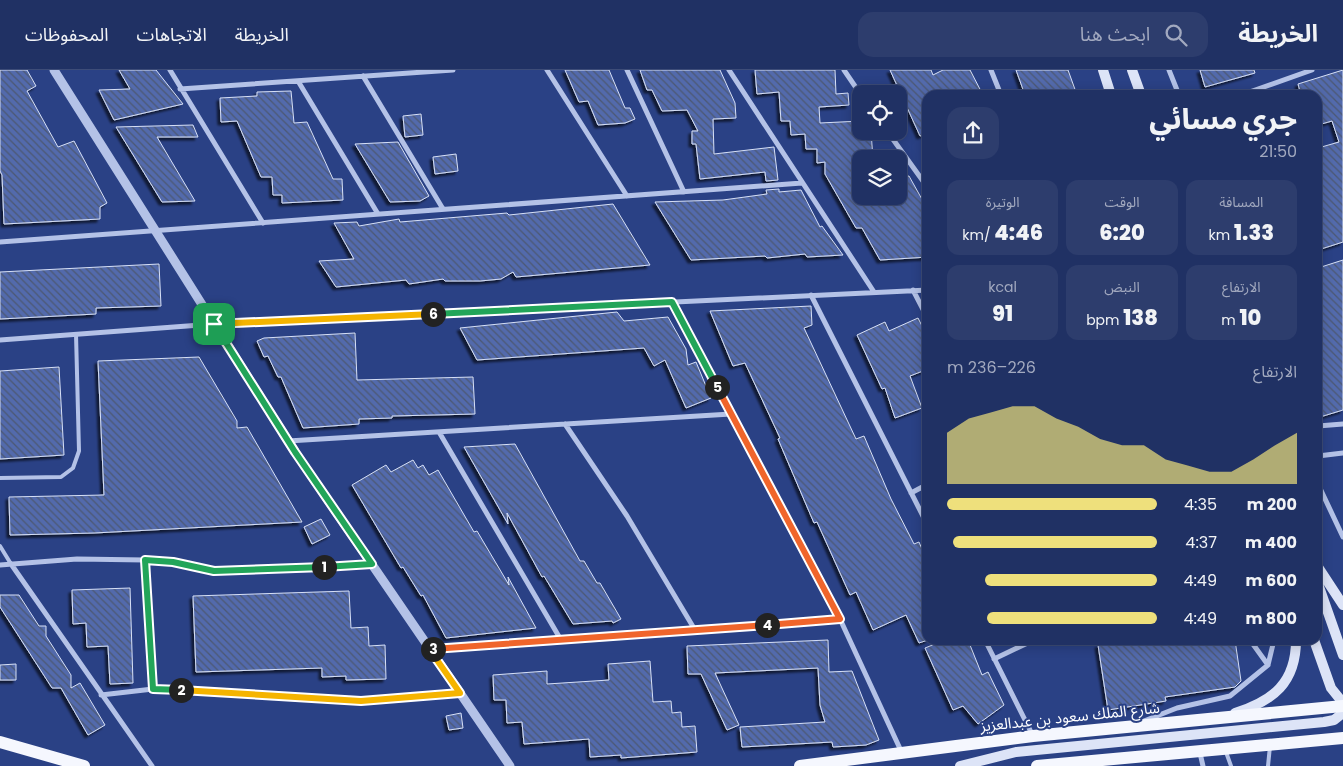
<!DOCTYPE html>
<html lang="ar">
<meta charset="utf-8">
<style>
:root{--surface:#203164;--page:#2d3d6d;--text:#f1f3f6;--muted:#a2a9bf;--line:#3d4c78;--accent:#eee07c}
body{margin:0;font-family:Poppins,"Noto Sans Arabic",sans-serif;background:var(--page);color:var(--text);direction:rtl;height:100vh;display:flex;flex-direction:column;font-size:19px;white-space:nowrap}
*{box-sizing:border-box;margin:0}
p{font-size:16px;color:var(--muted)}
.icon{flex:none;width:28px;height:28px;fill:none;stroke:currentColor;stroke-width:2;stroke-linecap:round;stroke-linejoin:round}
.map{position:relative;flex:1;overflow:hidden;direction:ltr}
.drawer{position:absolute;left:922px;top:20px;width:400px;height:555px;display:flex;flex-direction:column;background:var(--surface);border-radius:15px;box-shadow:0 2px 12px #0003,0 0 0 1px var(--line);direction:rtl}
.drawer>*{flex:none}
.fabs{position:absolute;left:852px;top:15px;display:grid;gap:10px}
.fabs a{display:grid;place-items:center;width:55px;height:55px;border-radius:10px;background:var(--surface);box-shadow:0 2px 12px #0003,0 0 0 1px var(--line);font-size:25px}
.pin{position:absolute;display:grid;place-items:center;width:42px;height:42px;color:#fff;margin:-21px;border-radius:10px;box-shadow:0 2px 8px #0006}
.km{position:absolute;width:25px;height:25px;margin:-12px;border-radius:50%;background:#222;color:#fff;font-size:14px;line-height:25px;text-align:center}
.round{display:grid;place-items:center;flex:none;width:52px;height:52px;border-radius:15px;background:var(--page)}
.headline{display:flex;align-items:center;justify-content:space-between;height:85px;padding:0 25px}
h1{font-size:28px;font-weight:800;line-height:38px}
.stats{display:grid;grid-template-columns:repeat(3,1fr);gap:8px;height:85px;padding:5px 25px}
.stats div{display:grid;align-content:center;border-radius:12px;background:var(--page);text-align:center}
.stats b{font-size:21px;font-weight:800}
.stats small{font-size:14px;font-weight:400}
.stats p{font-size:14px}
.chart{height:140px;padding:10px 25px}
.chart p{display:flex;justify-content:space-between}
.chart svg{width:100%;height:90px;margin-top:5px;fill:var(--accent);opacity:.7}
ul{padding:0 25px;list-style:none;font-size:16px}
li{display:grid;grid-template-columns:80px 60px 1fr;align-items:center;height:38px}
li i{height:12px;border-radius:6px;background:var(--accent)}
header{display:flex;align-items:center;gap:30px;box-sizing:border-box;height:70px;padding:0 25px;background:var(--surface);border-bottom:1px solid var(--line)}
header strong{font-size:24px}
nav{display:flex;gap:28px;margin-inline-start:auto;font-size:18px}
.search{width:350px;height:45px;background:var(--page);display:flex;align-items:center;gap:12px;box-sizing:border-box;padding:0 18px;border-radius:15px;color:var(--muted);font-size:19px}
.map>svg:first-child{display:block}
</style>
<header>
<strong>الخريطة</strong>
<div class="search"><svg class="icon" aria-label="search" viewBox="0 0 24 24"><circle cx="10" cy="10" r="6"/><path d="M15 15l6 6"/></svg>ابحث هنا</div>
<nav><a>الخريطة</a><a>الاتجاهات</a><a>المحفوظات</a></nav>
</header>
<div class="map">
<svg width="1343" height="696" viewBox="0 0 1343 696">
<defs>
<pattern id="building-back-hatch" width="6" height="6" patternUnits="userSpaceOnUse" patternTransform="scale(1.25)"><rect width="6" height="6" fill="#526aac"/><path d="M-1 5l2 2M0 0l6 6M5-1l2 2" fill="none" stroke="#4e5872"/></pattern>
<filter id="shadow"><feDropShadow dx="-3" dy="3" stdDeviation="1" flood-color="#0009"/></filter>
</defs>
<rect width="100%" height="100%" fill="#2a4185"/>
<path fill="url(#building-back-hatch)" stroke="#d7e0f6" filter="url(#shadow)" d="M0 0H27L36 16 27 21 58 77 74 71 107 133 100 137V149L4 154 2 105 0 101Z
M119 0H156L183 34 114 50 99 20 130 19Z
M565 0H609L625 38H630L635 49 625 53 598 55 588 31 579 32Z
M640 0H720L735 33 736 48 713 49 714 84 774 77 778 110 766 111 765 102 700 109 696 74H692V61H698L687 40 662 41 652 20H647Z
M755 0H835L836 24 848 23 849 35 819 37 820 53 861 51V61H871L873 89H861V126H899V107L909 106 928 140V187L880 190 862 158H856L825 104V92L817 93V79H806L805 64 791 65 790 51H781L779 22 757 24Z
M890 0H931L933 5 943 0H970L983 25H928V63L920 66Z
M1016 0H1068L1077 25H1025Z
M1200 0H1254L1255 3 1205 17Z
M1343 0V172L1318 180V78L1339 72 1332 51 1318 55V25H1301L1298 14Z
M291 21 294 53 307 52 333 109H342L343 130 282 133V125H273L272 107H261L237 51 221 52 220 28 257 26V22Z
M421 44 423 65 405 67 403 46Z
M193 55 198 67H157L195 131 162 132 116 57Z
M398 72 429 126 420 131 390 132 355 74Z
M456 84 458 101 435 104 433 87Z
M779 119V122L801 120 820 157 822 156 843 185 807 187 805 184 767 188 765 186 691 190 655 132 723 130 767 124 766 120Z
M613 134 650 195 516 207 513 202 501 209 480 211H445L443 209 409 214 406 210 336 217 319 191 354 189 334 153 357 152 359 156 399 149 400 152 507 143 509 145Z
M1343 190V340L1320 347 1318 338V198Z
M159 194 161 236 96 238V244L0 249V202Z
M811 236 812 255 804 258 856 369 864 366 891 429 914 474 919 472 928 493V570L919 573 906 545 873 560 856 522 850 525 817 452 814 453 778 369 780 368 745 293 733 296 710 241Z
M617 242 624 251 668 247 686 279 688 295 696 292 711 328 686 338 665 290 654 296 644 278 477 290 460 258Z
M918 248 928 268V299L910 306 922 338 895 348 885 318 882 319 857 265 885 252 889 261Z
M355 263 357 310 473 307 475 344 392 346V348L359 349V354L303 358 281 307H278L268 286 264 287 257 271 264 268Z
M199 287 237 351V358L247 357 302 452 94 463 10 465 9 427 104 425 98 291Z
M59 297 64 385 0 389V301Z
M515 374 580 491H584L597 513H600L621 549 613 553 612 551 573 554 544 506 542 507 507 443 508 454 464 377Z
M413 390 418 398 423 395 429 405 438 400 474 462 477 461 509 515 508 507 536 558 446 568 423 525 421 526 403 497 401 498 352 415 386 395 391 402Z
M321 449 330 465 312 474 304 457Z
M130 518 133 613 110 614 108 576 87 577 86 553 73 554 72 520Z
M349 521 351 558 368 557 369 576 385 575 386 609 346 610V606L322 607V598L196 602 193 526Z
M0 525H19L39 556H46V566L71 605V618L80 613 105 655 88 665 61 618H52L0 537Z
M828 570 829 602 852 601 879 670 866 675 833 677 832 672 742 677 740 657 825 652 820 635 818 598 715 603 739 655 727 660 701 604H688L687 576Z
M945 570H968L982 605 988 602 1004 635 978 654 963 636 953 640 925 578Z
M1131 570H1157V573L1179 570H1235L1241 611 1235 617 1165 627 1166 631 1108 640 1098 575Z
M650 591 653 632 671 631 672 643 681 642 682 657 695 656 697 682 621 688V685L590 687 589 669 524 674 522 652 507 653 506 630H494L493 605 547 601V614L609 610 608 594Z
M16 594V610H0V595Z
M461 643 463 658 449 660 446 646Z"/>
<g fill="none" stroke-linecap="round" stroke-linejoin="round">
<path stroke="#b4c2e7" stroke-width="4" d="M0 408 61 407 73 398 79 381 76 264
M0 476 11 494
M1226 682 1231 696
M1268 696 1270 676"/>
<path stroke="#b4c2e7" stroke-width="5" d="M170 0 263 153
M547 0 627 126
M627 0 684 122
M729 0 874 222
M844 0 861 25
M991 0 1001 25
M1169 0 1179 25
M363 6 443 139
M298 11 378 144
M180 19 453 0
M1241 25 1312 0
M887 61 928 118
M0 172 802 113
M913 220 928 249
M811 225 928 456
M672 232 840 549 902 683
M0 270 214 254 928 220
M565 354 627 446 695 560
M1318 356 1343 354
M439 362 561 570
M288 371 731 344
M1318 386 1343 383
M1318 414 1343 467
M911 423 928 414
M145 490 153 619
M11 494 152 696
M0 495 77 489 145 490 173 492 214 501 272 500 371 494
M985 570 1033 666
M1250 570 1268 595
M430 580 840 549
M994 589 1034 570
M101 625 153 619 361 631 460 623
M1144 651 1177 638 1230 626 1268 595 1274 570
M1200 683 1203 696"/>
<path stroke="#b4c2e7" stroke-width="9" d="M54 0 295 382 510 696"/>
<path stroke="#dde4f7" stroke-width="10" d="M1103 0 1111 25
M1132 0 1141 25
M1318 497 1343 535
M1318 514 1343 585
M1314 570 1331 618 1343 633
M1235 643C1273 631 1296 613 1296 570
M960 696 1016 682 1324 652 1334 650 1343 643"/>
<path stroke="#f5f7fe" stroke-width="12" d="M0 672 84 696
M800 696 1033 666 1343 636
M1037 696 1343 668"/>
</g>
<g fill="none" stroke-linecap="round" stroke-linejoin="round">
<defs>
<path id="split-1" d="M214 254 295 382 372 494 324 497"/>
<path id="split-2" d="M181 620 153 619 145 490 173 492 214 501 324 497"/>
<path id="split-3" d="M181 620 361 631 460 623 430 580 433 579"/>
<path id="split-4" d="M433 579 767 555"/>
<path id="split-5" d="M717 317 840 549 767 555"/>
<path id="split-6" d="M433 244 672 232 717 317"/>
<path id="split-7" d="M214 254 433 244"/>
</defs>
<use href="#split-1" stroke="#fff" stroke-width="10"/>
<use href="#split-2" stroke="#fff" stroke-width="10"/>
<use href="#split-3" stroke="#fff" stroke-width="10"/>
<use href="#split-4" stroke="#fff" stroke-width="10"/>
<use href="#split-5" stroke="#fff" stroke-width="10"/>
<use href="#split-6" stroke="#fff" stroke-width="10"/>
<use href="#split-7" stroke="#fff" stroke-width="10"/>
<use href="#split-1" stroke="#22a559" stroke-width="6"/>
<use href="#split-2" stroke="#22a559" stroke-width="6"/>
<use href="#split-3" stroke="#f5b400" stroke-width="6"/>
<use href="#split-4" stroke="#f0652b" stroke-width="6"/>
<use href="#split-5" stroke="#f0652b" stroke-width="6"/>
<use href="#split-6" stroke="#22a559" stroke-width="6"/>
<use href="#split-7" stroke="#f5b400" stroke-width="6"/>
</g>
<g text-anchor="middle" stroke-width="4" stroke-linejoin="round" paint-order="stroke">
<g font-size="15" fill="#fff" stroke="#2a4185">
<text transform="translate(1070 647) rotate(-6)" y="5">شارع الملك سعود بن عبدالعزيز</text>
</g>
</g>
</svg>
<div class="fabs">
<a><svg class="icon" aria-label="locate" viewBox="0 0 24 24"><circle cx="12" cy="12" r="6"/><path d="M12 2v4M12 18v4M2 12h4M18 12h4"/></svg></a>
<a><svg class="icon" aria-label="layers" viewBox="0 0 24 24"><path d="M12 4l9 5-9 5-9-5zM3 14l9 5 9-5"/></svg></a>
</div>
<div class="pin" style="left:214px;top:254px;background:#1e9e55"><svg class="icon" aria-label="arrive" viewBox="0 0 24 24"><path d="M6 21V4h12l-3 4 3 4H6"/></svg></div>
<b class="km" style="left:324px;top:497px">1</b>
<b class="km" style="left:181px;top:620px">2</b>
<b class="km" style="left:433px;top:579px">3</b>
<b class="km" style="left:767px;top:555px">4</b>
<b class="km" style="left:717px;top:317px">5</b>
<b class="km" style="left:433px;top:244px">6</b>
<section class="drawer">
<div class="headline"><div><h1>جري مسائي</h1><p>21:50</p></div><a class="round"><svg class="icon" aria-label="share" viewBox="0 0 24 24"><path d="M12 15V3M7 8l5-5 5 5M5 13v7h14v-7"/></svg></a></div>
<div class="stats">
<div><p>المسافة</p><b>1.33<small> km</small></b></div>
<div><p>الوقت</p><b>6:20</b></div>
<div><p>الوتيرة</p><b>4:46<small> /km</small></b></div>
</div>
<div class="stats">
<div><p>الارتفاع</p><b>10<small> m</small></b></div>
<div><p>النبض</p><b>138<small> bpm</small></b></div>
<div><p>kcal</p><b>91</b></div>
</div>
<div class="chart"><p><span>الارتفاع</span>226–236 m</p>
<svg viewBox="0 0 160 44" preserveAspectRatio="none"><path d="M0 44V19L10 12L20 9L30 6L40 6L50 12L60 16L70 22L80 25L90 25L100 32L110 35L120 38L130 38L140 32L150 25L160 19V44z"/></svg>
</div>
<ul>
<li><b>200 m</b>4:35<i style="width:100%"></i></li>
<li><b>400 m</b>4:37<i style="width:97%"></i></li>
<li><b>600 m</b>4:49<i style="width:82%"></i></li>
<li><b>800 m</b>4:49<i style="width:81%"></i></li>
</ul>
</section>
</div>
